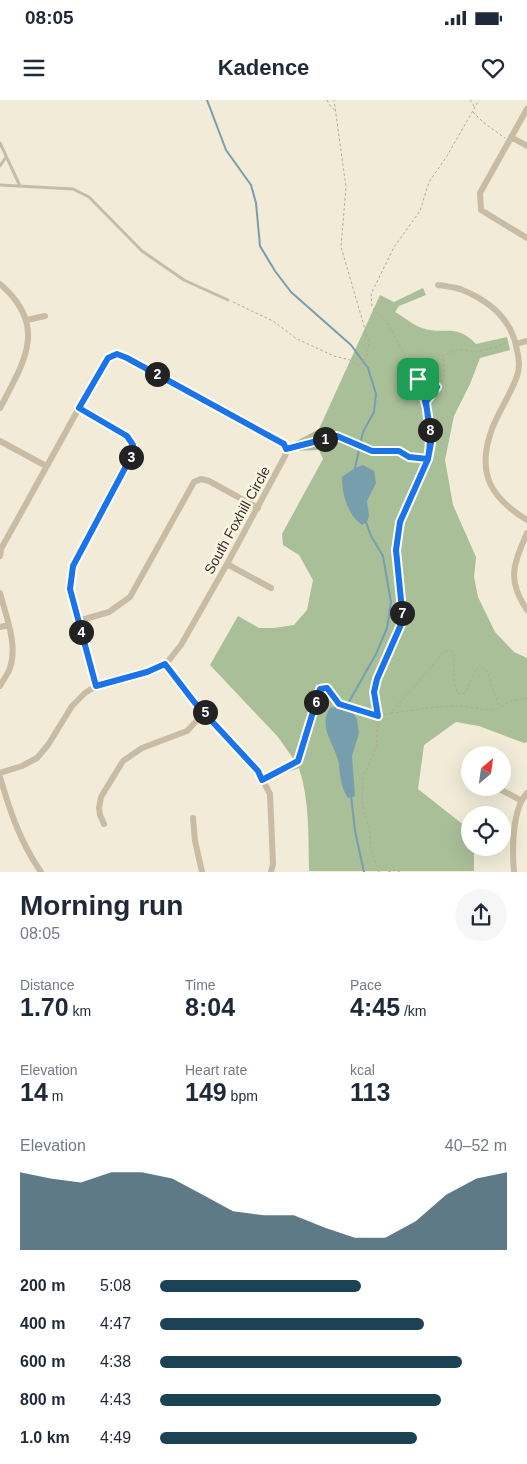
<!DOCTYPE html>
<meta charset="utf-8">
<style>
:root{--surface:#fff;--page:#f6f6f7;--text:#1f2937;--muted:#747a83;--accent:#1c4355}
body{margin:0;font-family:Helvetica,sans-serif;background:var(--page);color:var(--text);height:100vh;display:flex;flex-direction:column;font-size:19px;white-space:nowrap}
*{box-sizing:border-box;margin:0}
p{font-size:16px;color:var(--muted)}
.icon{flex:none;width:28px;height:28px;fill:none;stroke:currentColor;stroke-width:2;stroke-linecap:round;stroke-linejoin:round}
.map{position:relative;height:772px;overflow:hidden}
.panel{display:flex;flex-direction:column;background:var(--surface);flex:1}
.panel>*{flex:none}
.needle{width:32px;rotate:29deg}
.buttons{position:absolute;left:461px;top:646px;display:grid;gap:10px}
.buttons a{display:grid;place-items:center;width:50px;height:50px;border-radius:50%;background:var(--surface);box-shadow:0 5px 20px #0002;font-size:25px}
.pin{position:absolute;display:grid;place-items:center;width:42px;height:42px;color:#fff;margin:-21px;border-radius:10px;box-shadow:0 2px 8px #0006}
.km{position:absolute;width:25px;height:25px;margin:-12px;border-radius:50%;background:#222;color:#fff;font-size:14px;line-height:25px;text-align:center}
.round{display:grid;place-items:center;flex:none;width:52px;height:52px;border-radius:26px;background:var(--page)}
.headline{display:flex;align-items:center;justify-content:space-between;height:85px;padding:0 20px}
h1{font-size:28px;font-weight:600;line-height:38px}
.figures{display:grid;grid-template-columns:repeat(3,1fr);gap:8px;height:85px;padding:5px 20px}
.figures div{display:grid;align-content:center}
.figures b{font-size:25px;font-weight:600}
.figures small{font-size:14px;font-weight:400}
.figures p{font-size:14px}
.chart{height:140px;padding:10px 20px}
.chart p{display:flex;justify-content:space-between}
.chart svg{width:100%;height:90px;margin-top:5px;fill:var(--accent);opacity:.7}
ul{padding:0 20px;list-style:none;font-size:16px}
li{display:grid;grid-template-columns:80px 60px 1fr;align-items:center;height:38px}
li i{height:12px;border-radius:6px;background:var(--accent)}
.status{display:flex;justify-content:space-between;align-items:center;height:35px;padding:0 25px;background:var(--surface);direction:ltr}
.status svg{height:14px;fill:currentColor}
header{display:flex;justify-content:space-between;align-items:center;height:65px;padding:0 20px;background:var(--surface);font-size:22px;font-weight:600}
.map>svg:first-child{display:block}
</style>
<div class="status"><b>08:05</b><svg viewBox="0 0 49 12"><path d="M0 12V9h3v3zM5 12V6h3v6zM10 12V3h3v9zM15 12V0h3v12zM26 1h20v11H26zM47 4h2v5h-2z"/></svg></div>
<header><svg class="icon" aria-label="menu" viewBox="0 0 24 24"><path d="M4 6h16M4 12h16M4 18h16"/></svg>Kadence<svg class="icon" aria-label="heart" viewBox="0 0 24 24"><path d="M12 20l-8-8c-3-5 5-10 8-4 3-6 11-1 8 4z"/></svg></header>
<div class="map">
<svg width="527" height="772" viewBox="0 0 527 772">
<rect width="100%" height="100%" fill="#f1ebd8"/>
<path fill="#a9bf98" d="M423 188 426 195 399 206 395 212C404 217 413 225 422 228 445 236 455 222 476 244L507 237 510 250 480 258 470 284 454 316 445 360 453 405 476 457 474 477 478 497 495 532 514 552 527 558V642L524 643 479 626 456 622 424 645 418 689 470 730V748H474V771H309C308 736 310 702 299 668L272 678 269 675 295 661 278 637 210 565 238 516 259 528H274L294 525 307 510 313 480 299 455 283 445 282 434 323 359 319 350 295 351 291 344 319 329 380 195 394 202Z"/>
<path fill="#779ead" d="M363 365 374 371 376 383 367 401 369 416 367 422 362 425C347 414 342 394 342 377L355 368Z
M339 606 351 610 357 619 359 633 352 656 355 696 348 698C341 687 340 677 339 664 336 646 317 627 330 608Z"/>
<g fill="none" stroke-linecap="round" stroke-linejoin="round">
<path stroke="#779ead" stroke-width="2" d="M207 0 226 50 251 85 256 103 260 146 275 171 291 192 351 245 368 268 376 294 374 312 363 332 355 368
M345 609 376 554 387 528 391 502 383 456 371 436 366 422
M351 695 355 731 364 772"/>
<path stroke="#b4a88e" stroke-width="1" stroke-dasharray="2.5 2.5" stroke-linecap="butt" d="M327 0 331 7 336 11
M470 0 475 8
M473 12 484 23 505 38
M233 202 273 221 297 239 334 256 350 260 360 266 367 256 369 243 341 147 346 87 334 0
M414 266 436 287
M427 301 444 278 443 255 460 249 477 252 497 247 507 241
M293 348 337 336 372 351H399L409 357 427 359
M391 613C415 611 438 605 462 606 474 607 491 614 501 606
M267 677 298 661 320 589 327 587 339 604 378 616 391 613 445 551H451L454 554V580L457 593 461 594 465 593 476 569 481 567 487 571 498 604 503 606 510 601 527 598
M379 772 371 750 370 735 362 701 363 678 376 648 378 616 374 592 377 579 403 520 396 450 400 421 428 359 431 343 427 302 418 279 388 224 372 207 371 194 394 147 420 111 429 82 447 56 479 0
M388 772 396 770 400 772"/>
<path stroke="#c8bda4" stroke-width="3" d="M0 43 20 86
M0 66 6 57
M0 85 73 89 89 97 142 151 184 180 228 200"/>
<path stroke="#c8bda4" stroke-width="6" d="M527 9 480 93 481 110 527 138
M511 37 527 46
M0 184C49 226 24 262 0 308
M438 185C445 186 453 187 460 189 488 200 512 219 517 250 519 258 520 268 517 276 510 297 496 314 490 335 477 376 493 399 527 420
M27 220 45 216
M516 244 527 241
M79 308 127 336 133 345 132 355 73 467 71 489 96 586
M0 341 46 366
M527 433C514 464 506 479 527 510
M0 456 1 449 79 308 108 259 117 254 127 258 284 344 287 349 285 356 227 464 181 545 165 565 147 572 96 586 85 593 72 606 48 645 37 658 22 666 0 673
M227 464 271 488
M0 493C6 516 18 545 10 568 8 574 3 580 0 586
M78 521 109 512 130 497 194 382 201 379 209 381 258 408
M0 527 8 525
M165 565 195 603 258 671 270 694 273 764 271 772
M464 668 470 671
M0 677C10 711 20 742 41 772
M498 688 520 700
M193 718 195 741 202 772
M104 724 100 715 99 708 101 697 123 661 142 648 187 631 205 612
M514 772C512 749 512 709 527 693"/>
</g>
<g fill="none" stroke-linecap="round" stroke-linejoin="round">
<defs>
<path id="route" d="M418 279C428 305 433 332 428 359L409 357 399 351H372L337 336 286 349 284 344 127 258 117 254 108 258 79 308 127 336 133 345 132 355 73 466 70 489 96 586 147 572 165 564 195 603 258 671 262 680 298 661 320 589 327 588 339 604 378 616 374 592 377 579 403 520 396 450 400 422 428 359 431 343 426 302 437 287 411 264 418 279"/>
</defs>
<use href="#route" stroke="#fff" stroke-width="10"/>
<use href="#route" stroke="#1a73e8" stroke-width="6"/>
</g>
<g text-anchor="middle" stroke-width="5" stroke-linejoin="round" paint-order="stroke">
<g font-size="14" fill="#342e26" stroke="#f9f4e4">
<text transform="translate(237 420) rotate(-61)" y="5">South Foxhill Circle</text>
</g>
</g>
</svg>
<div class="buttons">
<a><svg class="needle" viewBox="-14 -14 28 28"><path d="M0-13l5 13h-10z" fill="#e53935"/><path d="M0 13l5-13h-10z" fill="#747a83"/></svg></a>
<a><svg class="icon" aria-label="locate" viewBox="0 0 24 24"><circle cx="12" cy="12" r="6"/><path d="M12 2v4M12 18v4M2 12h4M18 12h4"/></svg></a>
</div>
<div class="pin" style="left:418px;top:279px;background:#1e9e55"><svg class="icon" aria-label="arrive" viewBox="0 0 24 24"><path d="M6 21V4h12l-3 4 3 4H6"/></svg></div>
<b class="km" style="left:325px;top:339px">1</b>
<b class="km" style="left:157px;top:274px">2</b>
<b class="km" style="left:131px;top:357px">3</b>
<b class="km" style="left:81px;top:532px">4</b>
<b class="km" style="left:205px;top:612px">5</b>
<b class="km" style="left:316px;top:602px">6</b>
<b class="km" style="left:402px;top:513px">7</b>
<b class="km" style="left:430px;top:330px">8</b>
</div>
<section class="panel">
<div class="headline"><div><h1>Morning run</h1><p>08:05</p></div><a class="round"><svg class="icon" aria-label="share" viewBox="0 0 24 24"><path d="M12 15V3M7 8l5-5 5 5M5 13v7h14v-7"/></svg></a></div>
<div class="figures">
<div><p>Distance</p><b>1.70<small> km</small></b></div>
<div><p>Time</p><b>8:04</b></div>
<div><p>Pace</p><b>4:45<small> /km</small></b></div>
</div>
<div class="figures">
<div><p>Elevation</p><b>14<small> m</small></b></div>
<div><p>Heart rate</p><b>149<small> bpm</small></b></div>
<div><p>kcal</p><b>113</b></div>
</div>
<div class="chart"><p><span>Elevation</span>40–52 m</p>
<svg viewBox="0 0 160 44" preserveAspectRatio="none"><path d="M0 44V6L10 9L20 11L30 6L40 6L50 9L60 17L70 25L80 27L90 27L100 33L110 38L120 38L130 30L140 17L150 9L160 6V44z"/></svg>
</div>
<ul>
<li><b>200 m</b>5:08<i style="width:58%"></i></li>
<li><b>400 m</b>4:47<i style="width:76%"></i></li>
<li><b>600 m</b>4:38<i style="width:87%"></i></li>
<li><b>800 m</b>4:43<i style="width:81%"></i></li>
<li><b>1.0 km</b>4:49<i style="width:74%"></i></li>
</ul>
</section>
